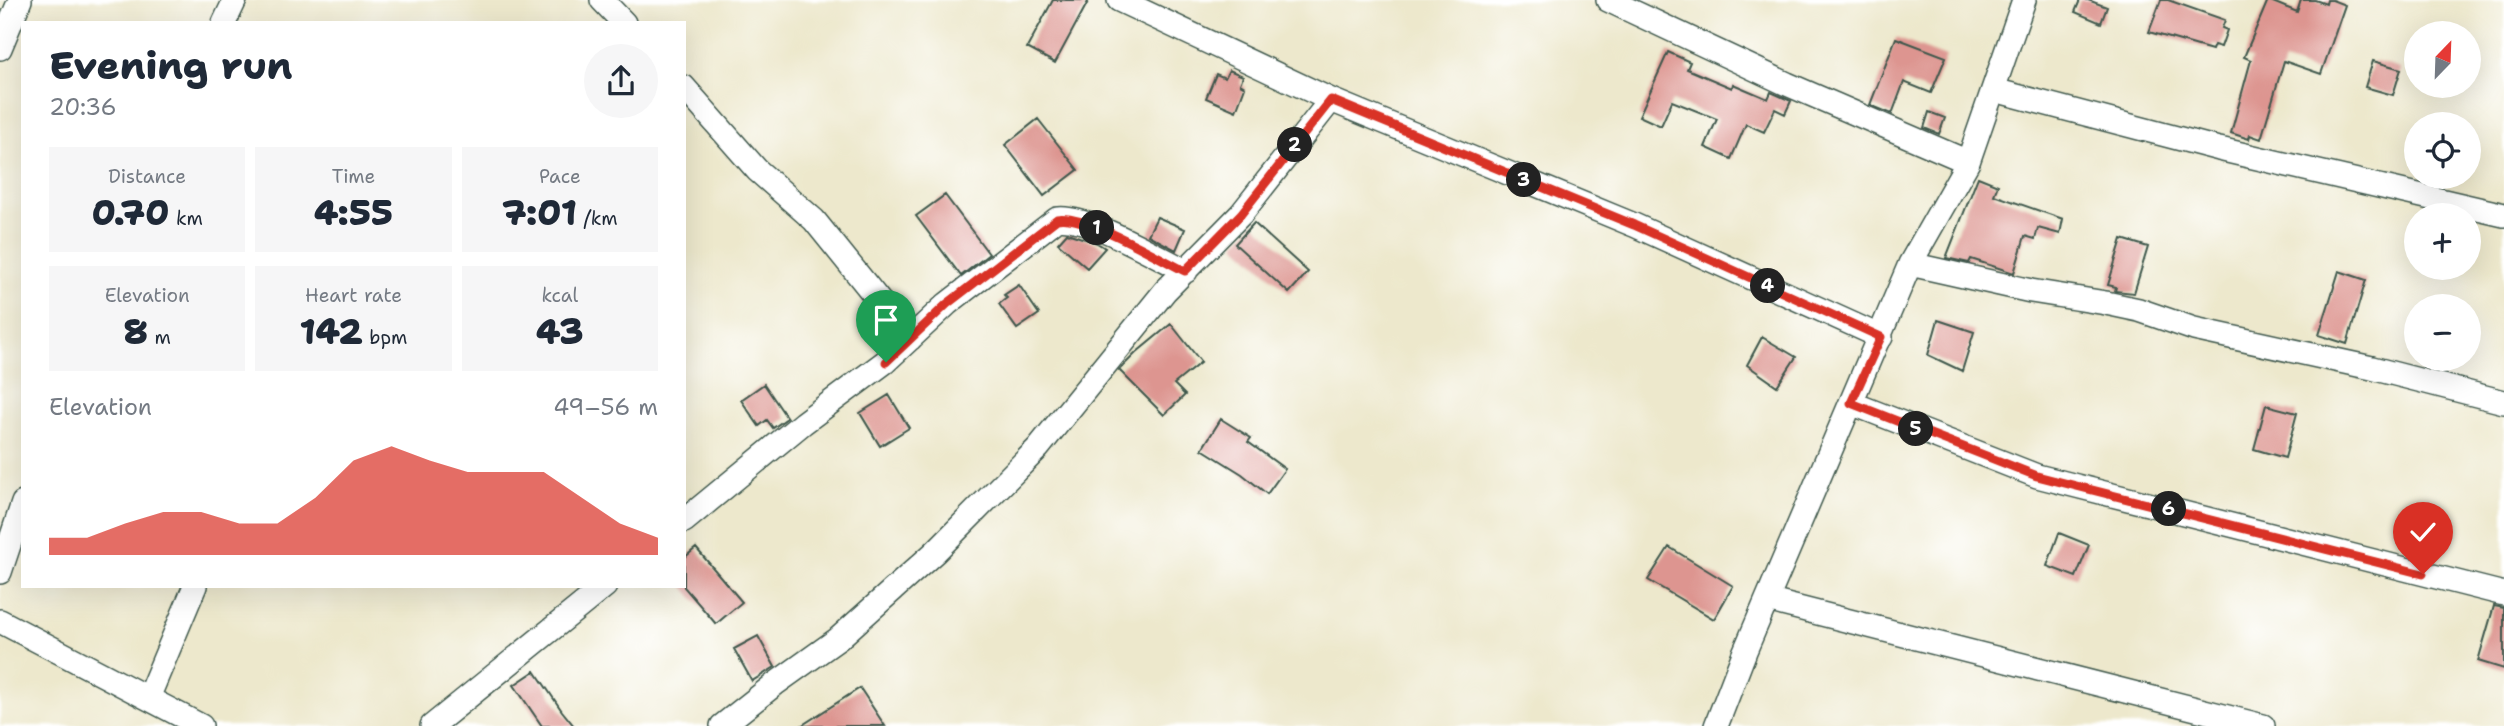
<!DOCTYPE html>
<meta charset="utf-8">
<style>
:root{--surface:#fff;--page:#f6f6f7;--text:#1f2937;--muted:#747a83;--accent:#d93025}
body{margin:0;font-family:"Shantell Sans",sans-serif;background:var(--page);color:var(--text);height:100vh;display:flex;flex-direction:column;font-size:26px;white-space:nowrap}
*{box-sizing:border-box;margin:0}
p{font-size:23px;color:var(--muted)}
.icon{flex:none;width:38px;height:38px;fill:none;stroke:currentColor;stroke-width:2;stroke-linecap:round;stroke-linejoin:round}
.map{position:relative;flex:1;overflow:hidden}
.panel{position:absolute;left:21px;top:21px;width:665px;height:567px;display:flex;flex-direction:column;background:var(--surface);border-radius:0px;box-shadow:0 7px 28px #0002}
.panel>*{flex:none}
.needle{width:46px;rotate:23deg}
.controls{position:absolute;left:2404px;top:21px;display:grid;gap:14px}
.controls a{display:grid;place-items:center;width:77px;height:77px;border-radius:50%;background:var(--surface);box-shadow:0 7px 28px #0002;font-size:35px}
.pin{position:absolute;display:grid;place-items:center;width:60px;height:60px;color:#fff;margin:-72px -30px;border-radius:50% 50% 50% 0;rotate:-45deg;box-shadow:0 0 7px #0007}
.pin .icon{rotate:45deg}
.km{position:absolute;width:35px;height:35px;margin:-18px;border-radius:50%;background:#222;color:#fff;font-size:19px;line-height:35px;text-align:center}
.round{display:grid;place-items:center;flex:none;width:74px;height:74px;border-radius:37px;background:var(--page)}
.head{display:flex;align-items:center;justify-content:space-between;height:119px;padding:0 28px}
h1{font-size:38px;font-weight:800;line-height:52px}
.stats{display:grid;grid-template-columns:repeat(3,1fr);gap:10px;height:119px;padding:7px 28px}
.stats div{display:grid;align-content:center;border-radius:0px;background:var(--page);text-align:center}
.stats b{font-size:35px;font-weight:800}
.stats small{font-size:19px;font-weight:400}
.stats p{font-size:19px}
.chart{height:196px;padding:14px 28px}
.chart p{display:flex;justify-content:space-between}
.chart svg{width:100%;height:126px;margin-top:7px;fill:var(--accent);opacity:.7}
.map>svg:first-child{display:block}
</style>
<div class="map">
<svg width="2504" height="726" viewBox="0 0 2504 726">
<rect width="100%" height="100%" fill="#fff"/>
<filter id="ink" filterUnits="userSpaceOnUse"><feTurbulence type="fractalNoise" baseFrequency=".0143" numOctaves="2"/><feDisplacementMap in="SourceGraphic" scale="14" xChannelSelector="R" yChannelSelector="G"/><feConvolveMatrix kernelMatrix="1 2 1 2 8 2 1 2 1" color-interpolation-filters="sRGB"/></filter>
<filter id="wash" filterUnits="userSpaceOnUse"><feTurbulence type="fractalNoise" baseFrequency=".00686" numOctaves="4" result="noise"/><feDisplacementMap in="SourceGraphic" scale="28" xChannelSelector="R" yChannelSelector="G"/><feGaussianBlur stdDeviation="1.57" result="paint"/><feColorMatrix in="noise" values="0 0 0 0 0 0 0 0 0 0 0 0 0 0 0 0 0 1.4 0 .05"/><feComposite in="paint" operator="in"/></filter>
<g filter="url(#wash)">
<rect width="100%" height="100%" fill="#ede8cc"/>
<g id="blocks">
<path fill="#dd9590" d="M1053 0H1089L1055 63 1027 48Z
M2080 0H2088L2107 7 2101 23 2075 12Z
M2161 0H2168L2225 20 2222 28 2227 30 2221 47 2214 45 2212 50 2149 32Z
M2268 0 2297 12 2301 0H2315L2326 4 2327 0H2332L2345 5 2321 74 2284 61 2261 139 2250 135 2249 139 2231 133 2251 60 2244 57Z
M1896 38 1946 57 1931 93 1904 82 1892 114 1870 105Z
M1668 52 1690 62 1687 69 1732 88 1733 84 1768 99 1771 92 1791 101 1785 114 1775 109 1764 132 1746 124 1731 159 1705 147 1717 119 1672 101 1661 126 1639 116Z
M2373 61 2401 69 2393 95 2365 87Z
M1229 70 1243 76 1240 84 1245 87 1236 111 1206 98 1216 74 1225 78Z
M1929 112 1945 118 1939 134 1924 128Z
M1038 119 1078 170 1044 196 1005 145Z
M1978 177 1998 185 1994 195 2063 219 2060 234 2038 228 2035 239 2025 236 2014 273 1971 259 1969 263 1946 258Z
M945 195 989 254 961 276 916 216Z
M1157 217 1185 229 1176 250 1148 235Z
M1254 223 1308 272 1289 293 1235 244Z
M1067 233 1097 243 1105 248 1087 268 1058 243Z
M2122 239 2148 247 2134 293 2115 291 2116 287 2108 285Z
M2339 271 2366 280 2347 344 2319 335Z
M1019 285 1039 314 1017 329 999 304 1007 298 1004 295Z
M1938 320 1974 332 1962 371 1928 355Z
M1171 324 1201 362 1174 384 1185 395 1164 415 1119 370 1137 352Z
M1762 337 1796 357 1777 386 1747 365Z
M764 384 787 418 773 428 767 420 759 426 741 400Z
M889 395 909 428 880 446 860 413Z
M2266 405 2297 413 2285 458 2254 449Z
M1221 419 1251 438 1248 442 1285 469 1267 494 1242 474 1202 449Z
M2059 533 2089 545 2076 577 2047 566Z
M1669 547 1733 586 1714 619 1648 580Z
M696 548 742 602 716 624 684 587V558Z
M2494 606 2504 608V669L2478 661Z
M758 636 775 667 752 681 734 649Z
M535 671 562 711 574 726H542L514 685Z
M860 688 885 726H801Z"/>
</g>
</g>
<g filter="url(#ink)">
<use href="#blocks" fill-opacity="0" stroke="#3e574b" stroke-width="2"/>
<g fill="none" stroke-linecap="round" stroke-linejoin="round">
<defs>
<path id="minor" d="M602 0 624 23
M1119 0 1331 100 1634 225 1881 337
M1608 0 1787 84 1968 162
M224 23 235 0
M0 48 20 0
M684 87 757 170 814 220 910 339
M1994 90 2219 149 2504 215
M1910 264 2031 291 2106 303 2139 310 2194 329 2372 368 2504 402
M1851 403 2037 476 2504 594
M684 521 803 423 885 362 947 304 1057 219C1085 214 1158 257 1186 271
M0 572 23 503
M1767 600 2263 726
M0 621 201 726
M148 698 195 586
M432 726 605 586
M722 726 775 684 838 639 935 552 1038 448 1165 291 1241 214 1331 100
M1716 726 1745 651 1910 264 1968 162 2024 0"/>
</defs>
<use href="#minor" stroke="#3e574b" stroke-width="26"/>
<use href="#minor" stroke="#fff" stroke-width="23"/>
</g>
</g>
<g fill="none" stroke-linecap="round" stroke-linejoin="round" filter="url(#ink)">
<defs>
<path id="route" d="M886 362 947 304 1057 219C1085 214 1157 257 1185 271L1241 214 1331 100 1634 225 1881 337 1851 403 2037 476 2423 574"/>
</defs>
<use href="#route" stroke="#fff" stroke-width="14"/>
<use href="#route" stroke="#d93025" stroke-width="9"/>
</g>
</svg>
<div class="controls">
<a><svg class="needle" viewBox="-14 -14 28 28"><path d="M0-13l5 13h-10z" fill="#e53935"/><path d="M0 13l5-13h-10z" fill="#747a83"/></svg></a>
<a><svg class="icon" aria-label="locate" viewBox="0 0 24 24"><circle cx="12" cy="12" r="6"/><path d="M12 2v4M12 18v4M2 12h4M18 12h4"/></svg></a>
<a>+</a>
<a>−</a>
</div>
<div class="pin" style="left:886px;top:362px;background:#1e9e55"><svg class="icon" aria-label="arrive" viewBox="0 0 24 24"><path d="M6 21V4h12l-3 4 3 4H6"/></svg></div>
<div class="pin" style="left:2423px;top:574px;background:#d93025"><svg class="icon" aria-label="check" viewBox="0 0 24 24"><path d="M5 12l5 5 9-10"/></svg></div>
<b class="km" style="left:1097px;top:228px">1</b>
<b class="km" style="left:1295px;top:145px">2</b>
<b class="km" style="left:1524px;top:180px">3</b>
<b class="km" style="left:1768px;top:286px">4</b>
<b class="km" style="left:1916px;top:429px">5</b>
<b class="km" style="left:2169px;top:509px">6</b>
<section class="panel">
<div class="head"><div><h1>Evening run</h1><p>20:36</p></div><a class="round"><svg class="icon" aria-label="share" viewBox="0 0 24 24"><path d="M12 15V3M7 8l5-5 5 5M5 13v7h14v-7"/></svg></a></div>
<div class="stats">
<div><p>Distance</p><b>0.70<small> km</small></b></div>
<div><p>Time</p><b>4:55</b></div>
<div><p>Pace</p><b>7:01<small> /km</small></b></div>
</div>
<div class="stats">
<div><p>Elevation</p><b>8<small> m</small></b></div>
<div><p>Heart rate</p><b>142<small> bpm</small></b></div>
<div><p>kcal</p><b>43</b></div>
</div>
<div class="chart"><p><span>Elevation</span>49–56 m</p>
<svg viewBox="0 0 160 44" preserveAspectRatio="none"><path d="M0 44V38L10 38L20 33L30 29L40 29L50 33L60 33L70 24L80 11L90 6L100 11L110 15L120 15L130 15L140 24L150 33L160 38V44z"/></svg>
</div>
</section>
</div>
